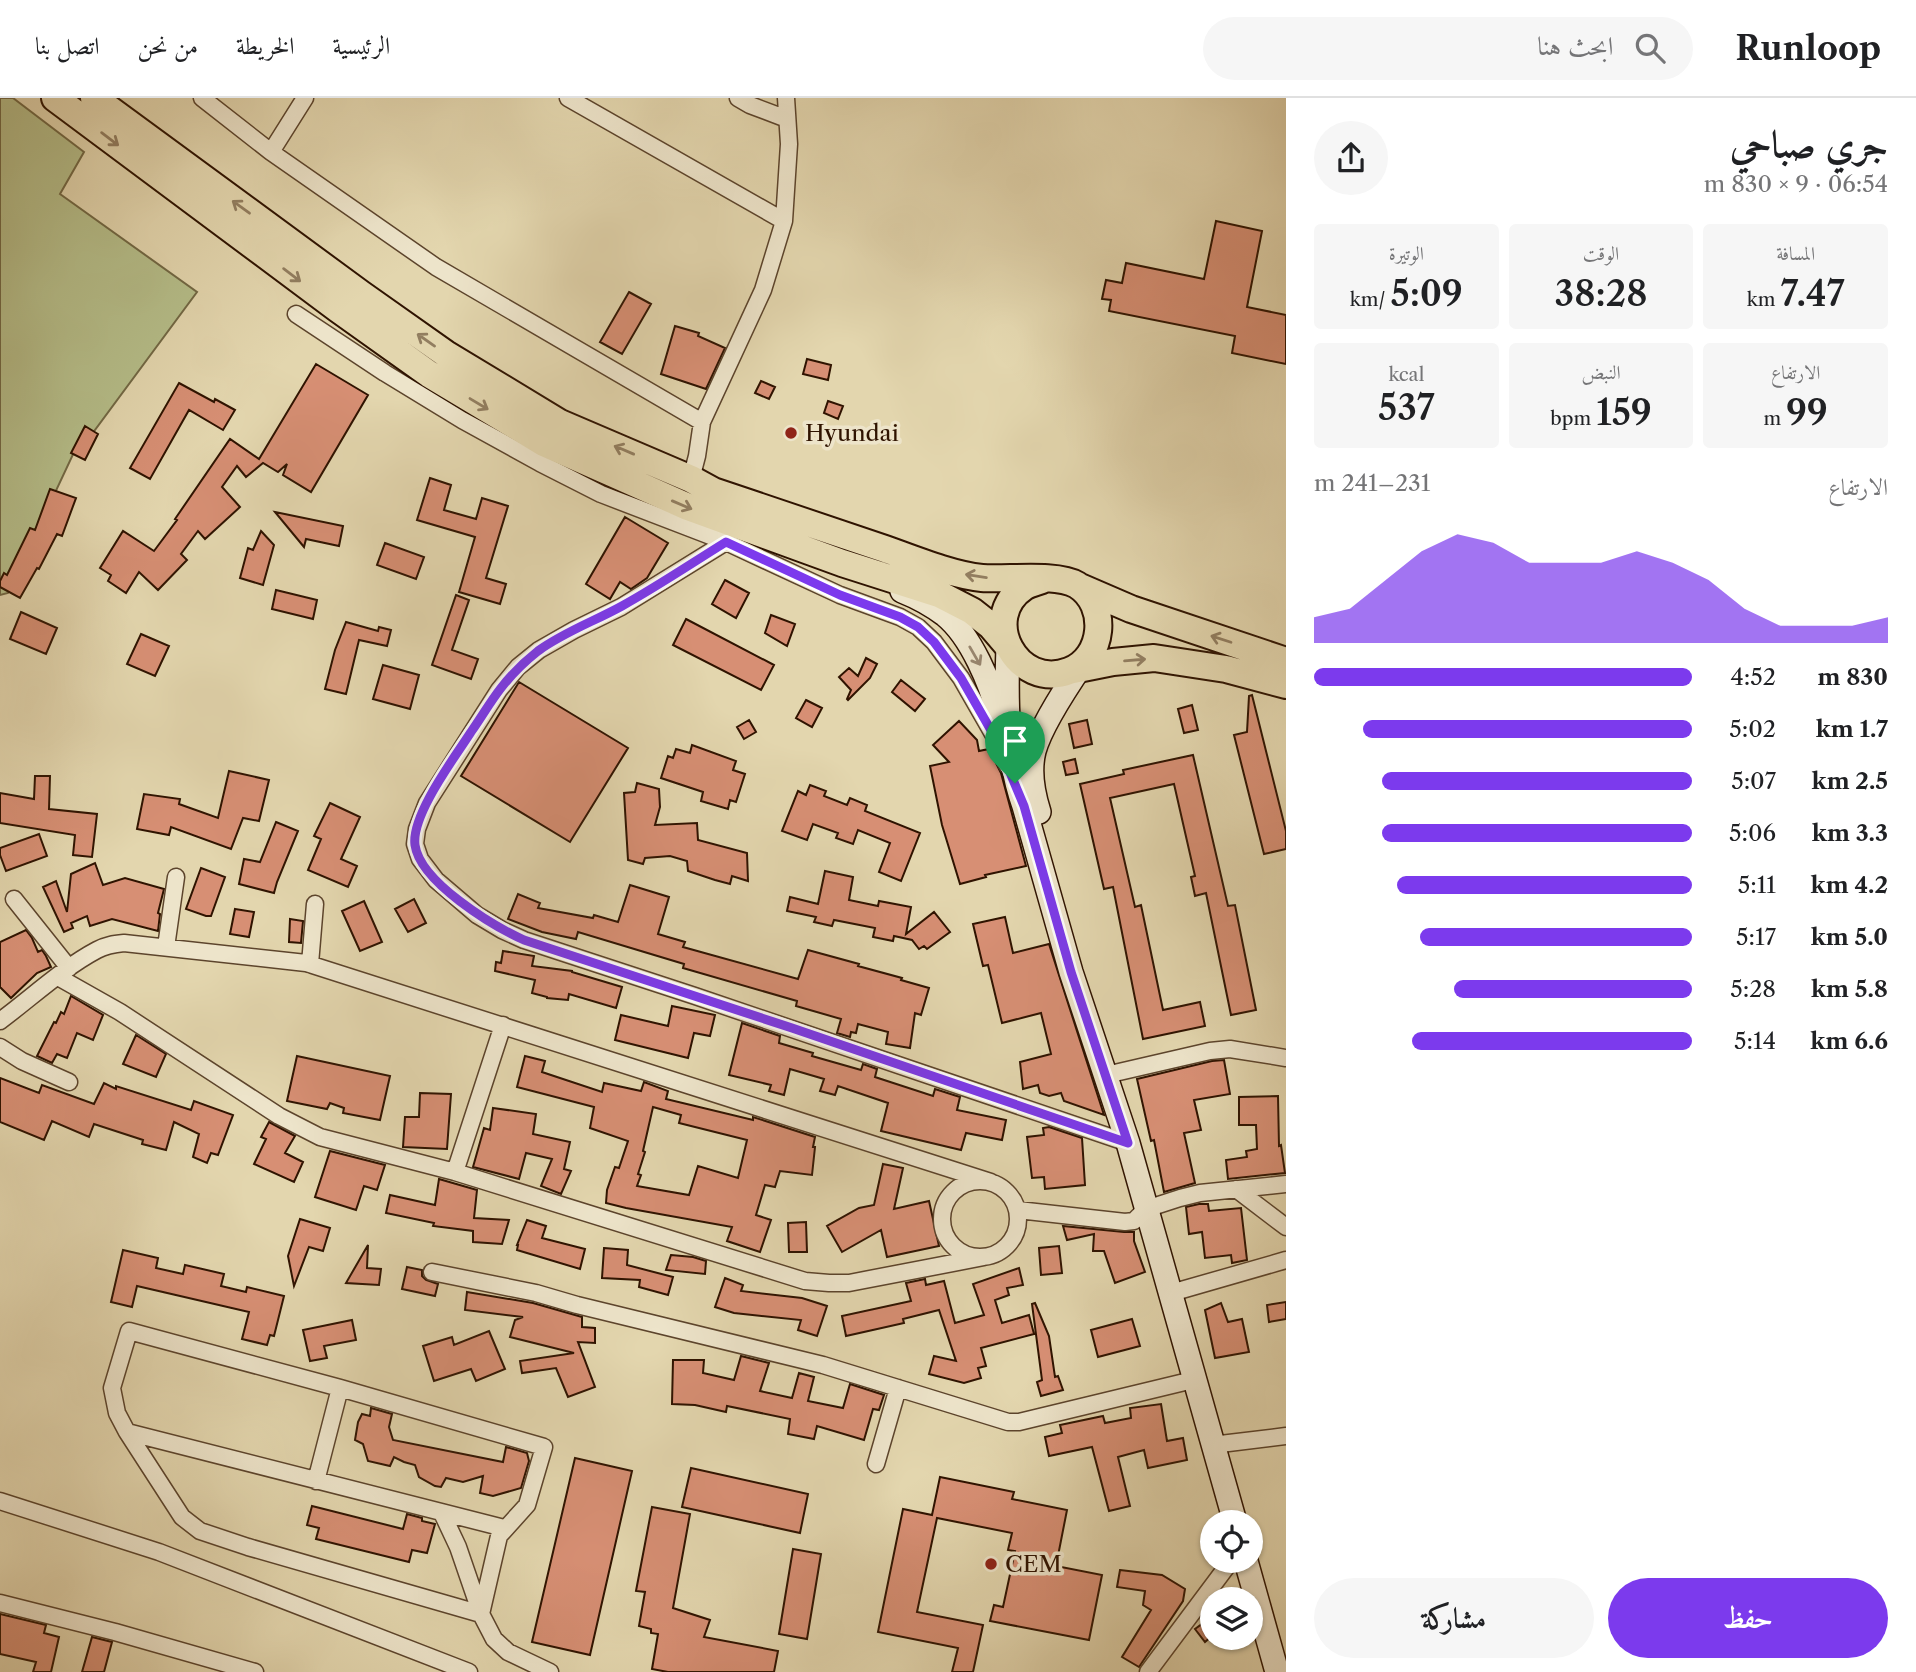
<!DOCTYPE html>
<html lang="ar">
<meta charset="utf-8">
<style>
:root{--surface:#fff;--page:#f6f6f6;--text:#202124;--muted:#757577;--line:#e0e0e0;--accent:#7c3aed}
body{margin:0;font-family:"Libre Caslon Text",Amiri,serif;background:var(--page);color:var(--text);direction:rtl;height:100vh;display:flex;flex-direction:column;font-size:26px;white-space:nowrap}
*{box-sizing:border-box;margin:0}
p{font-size:23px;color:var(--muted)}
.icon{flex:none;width:38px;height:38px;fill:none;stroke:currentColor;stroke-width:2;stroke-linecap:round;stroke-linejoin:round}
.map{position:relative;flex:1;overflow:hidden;direction:ltr}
.details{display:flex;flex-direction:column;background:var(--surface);width:630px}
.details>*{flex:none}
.tools{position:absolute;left:1200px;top:1412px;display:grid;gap:14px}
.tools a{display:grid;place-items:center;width:63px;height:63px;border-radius:50%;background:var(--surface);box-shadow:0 2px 5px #0004;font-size:35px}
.pin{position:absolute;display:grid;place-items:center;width:60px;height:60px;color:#fff;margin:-72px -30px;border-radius:50% 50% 50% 0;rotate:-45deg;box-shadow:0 0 7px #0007}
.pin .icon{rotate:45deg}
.round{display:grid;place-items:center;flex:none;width:74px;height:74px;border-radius:37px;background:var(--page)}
.overview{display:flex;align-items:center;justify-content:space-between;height:119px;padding:0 28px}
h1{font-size:38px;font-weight:600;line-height:52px}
.figures{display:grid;grid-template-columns:repeat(3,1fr);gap:10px;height:119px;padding:7px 28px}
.figures div{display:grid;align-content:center;border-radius:7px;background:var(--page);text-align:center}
.figures b{font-size:35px;font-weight:600}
.figures small{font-size:19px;font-weight:400}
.figures p{font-size:19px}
.chart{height:196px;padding:14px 28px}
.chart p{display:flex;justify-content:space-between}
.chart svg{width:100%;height:126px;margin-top:7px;fill:var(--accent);opacity:.7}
.action{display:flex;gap:14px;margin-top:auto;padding:14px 28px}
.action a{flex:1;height:80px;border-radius:42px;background:var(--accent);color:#fff;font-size:28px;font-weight:600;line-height:80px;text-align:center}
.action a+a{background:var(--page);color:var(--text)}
ul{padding:0 28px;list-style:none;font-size:23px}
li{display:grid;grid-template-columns:112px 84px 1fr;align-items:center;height:52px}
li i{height:18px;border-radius:9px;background:var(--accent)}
header{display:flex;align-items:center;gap:42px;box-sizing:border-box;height:98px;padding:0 35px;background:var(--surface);border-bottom:2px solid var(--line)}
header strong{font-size:33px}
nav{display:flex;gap:38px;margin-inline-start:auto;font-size:24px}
.search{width:490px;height:63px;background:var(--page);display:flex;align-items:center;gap:18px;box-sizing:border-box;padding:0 24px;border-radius:38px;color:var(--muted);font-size:26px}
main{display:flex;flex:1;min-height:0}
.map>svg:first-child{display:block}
</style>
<header>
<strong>Runloop</strong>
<div class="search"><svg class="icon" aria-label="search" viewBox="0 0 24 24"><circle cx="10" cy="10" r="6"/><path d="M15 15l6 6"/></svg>ابحث هنا</div>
<nav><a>الرئيسية</a><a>الخريطة</a><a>من نحن</a><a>اتصل بنا</a></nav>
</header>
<main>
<section class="details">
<div class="overview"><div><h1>جري صباحي</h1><p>06:54 · 9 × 830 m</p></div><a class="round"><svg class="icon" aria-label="share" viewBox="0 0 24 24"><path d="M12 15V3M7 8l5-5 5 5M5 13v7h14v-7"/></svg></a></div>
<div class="figures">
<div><p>المسافة</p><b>7.47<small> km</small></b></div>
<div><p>الوقت</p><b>38:28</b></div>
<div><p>الوتيرة</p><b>5:09<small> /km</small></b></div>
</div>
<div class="figures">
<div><p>الارتفاع</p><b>99<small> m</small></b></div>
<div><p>النبض</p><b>159<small> bpm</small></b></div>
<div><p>kcal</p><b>537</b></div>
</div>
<div class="chart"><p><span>الارتفاع</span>231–241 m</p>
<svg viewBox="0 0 160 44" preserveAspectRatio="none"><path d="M0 44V35L10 32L20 22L30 12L40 6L50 9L60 16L70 16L80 16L90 12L100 16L110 22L120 32L130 38L140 38L150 38L160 35V44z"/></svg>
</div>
<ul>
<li><b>830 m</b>4:52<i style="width:100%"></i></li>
<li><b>1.7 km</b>5:02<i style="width:87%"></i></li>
<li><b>2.5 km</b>5:07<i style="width:82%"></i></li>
<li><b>3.3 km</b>5:06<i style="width:82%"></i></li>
<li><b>4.2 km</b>5:11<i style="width:78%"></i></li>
<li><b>5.0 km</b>5:17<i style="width:72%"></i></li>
<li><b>5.8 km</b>5:28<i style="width:63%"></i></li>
<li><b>6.6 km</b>5:14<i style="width:74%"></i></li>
</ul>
<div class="action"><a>حفظ</a><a>مشاركة</a></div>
</section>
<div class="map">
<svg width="1286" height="1574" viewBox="0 0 1286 1574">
<rect width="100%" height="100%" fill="#e3d6ae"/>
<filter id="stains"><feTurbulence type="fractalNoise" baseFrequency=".00286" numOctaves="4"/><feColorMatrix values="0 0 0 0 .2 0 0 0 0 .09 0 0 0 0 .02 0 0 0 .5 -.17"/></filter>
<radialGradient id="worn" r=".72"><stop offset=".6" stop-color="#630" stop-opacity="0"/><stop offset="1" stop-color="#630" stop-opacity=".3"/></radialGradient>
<path fill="#b5bd89" stroke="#726844" stroke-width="2" d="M0 0H13L84 54 60 96 197 194 89 340 83 335 8 495 0 497Z"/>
<path fill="#d78f74" stroke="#2f1300" stroke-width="2" fill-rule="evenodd" d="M1216 123 1262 133 1247 209 1286 217V266L1232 255 1235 238 1109 213 1111 202 1102 201 1106 182 1122 185 1126 165 1204 181Z
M629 194 651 206 622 256 600 244Z
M675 228 699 235 698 238 725 250 706 291 661 276Z
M807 261 831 267 828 282 803 276Z
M316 266 368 297 311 394 283 377 287 366 278 374 263 365 246 379 237 368 222 389 240 409 205 441 198 433 181 456 187 462 158 492 139 474 126 495 108 483 111 477 100 470 123 433 154 453 177 422 175 421 230 341 259 361Z
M761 283 775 289 769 301 755 295Z
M179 285 214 304 215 301 235 312 223 332 189 312 150 381 130 370Z
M828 303 843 308 838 321 824 315Z
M85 328 98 336 85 362 71 355Z
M430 380 451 387 444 412 476 421 482 400 508 408 486 480 506 486 500 506 459 494 475 439 417 422Z
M50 391 76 400 62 438 57 436 39 471 37 470 20 500 0 489V483L4 475 7 477 30 430 35 432Z
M275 414 343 428 339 448 306 441 304 449Z
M625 419 668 445 647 480 631 491 620 484 610 501 586 486Z
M261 433 274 447 263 487 240 480 248 450 253 452Z
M385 445 424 459 416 481 377 467Z
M725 482 749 495 736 520 712 506Z
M276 492 317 502 313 521 272 511Z
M456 497 469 502 452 552 478 561 471 581 432 567Z
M21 514 57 530 46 556 10 541Z
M771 517 795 526 787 548 765 535Z
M686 521 774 567 761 592 673 547Z
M346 524 378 533 379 529 391 532 387 548 359 542 346 596 325 591 335 552Z
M141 536 169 548 155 578 127 566Z
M866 560 877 566 870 580 848 602 847 601 851 592 839 579 849 570 858 578Z
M383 567 419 577 410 611 373 601Z
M901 582 925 601 915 613 892 594Z
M519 584 628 650 570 744 461 678Z
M1252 597 1286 733V751L1264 756 1234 637 1247 634 1249 598Z
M806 602 822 610 812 629 796 620Z
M1192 607 1198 632 1184 635 1178 611Z
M749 622 756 634 744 641 737 629Z
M1087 622 1092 646 1074 650 1069 626Z
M959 623 977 642 979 653 989 651 1001 675 1026 768 985 777 986 779 960 786 942 727 930 668 949 664 933 647Z
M692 647 736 663 733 672 745 676 736 704 730 702 728 711 701 703 703 694 661 680 668 658 673 660 676 651 690 655Z
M1193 657 1228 808 1235 807 1256 912 1231 917 1206 795 1195 798 1191 779 1195 778 1174 686 1110 700 1135 809 1141 807 1163 912 1200 904 1205 928 1143 941 1113 789 1104 791 1080 686 1124 676 1123 672Z
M1075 661 1078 675 1066 677 1063 664Z
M229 673 269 682 259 723 243 720 231 751 171 729 169 737 137 731 144 696 180 701 179 706 218 720Z
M35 678H50L49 711 97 716 92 759 73 757 75 737 0 725V695L34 701Z
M637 685 659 691 660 709 655 727 697 725 698 742 747 755 748 783 732 778 730 786 715 782 688 773 687 763 670 758 645 760 643 766 628 762 624 695 635 694Z
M810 687 826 693 824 698 847 707 850 700 867 707 865 713 920 735 901 783 879 774 890 745 858 732 853 746 836 740 838 735 813 726 807 742 782 733 798 693 806 697Z
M330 705 360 719 341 761 357 768 348 789 308 772 321 741 314 738Z
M276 724 298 733 277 784 274 795 239 786 244 761 260 764Z
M39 736 47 758 6 773 0 757V750Z
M95 765 103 787 125 780 164 791 158 815 160 816 158 833 112 821 90 828 87 818 71 825 73 830 64 834 43 789 56 783 67 814 71 776Z
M201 770 225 779 211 818H206L186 811Z
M825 773 853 779 849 802 878 808 879 803 911 809 906 836 934 814 950 834 927 851 924 848 919 851 912 842 894 838 893 843 873 839 875 830 834 822 832 828 814 824 816 819 787 813 790 799 818 806Z
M630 787 669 799 658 836 685 844 683 849 798 881 808 852 859 866 858 868 902 880 901 882 929 890 921 917 915 915 910 950 886 946 888 934 858 926 856 935 851 934 850 939 837 935 841 921 796 908 797 903 683 870 684 866 578 834 576 841 542 834 508 821 518 796 540 805 538 810 593 820 594 817 618 824Z
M414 801 426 825 408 834 395 811Z
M364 803 382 844 360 853 342 813Z
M235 811 254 814 249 839 230 836Z
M1005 819 1013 855 1049 846 1104 1017 1064 1003 1061 995 1049 998 1040 995 1038 987 1023 991 1020 964 1051 956 1041 915 1002 925 988 867 983 868 973 826Z
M290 821 303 823 301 845 289 844Z
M26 832 32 840 38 854 42 852 46 858 51 869 37 875 11 900 0 889V844Z
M503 853 534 858 532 868 572 873V874L622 889 616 910 569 896 568 902 547 900V899L532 895 535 882 495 873 496 864 501 865Z
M71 898 103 917 93 942 77 935 67 960 57 956 52 965 37 958 54 924 56 925 61 914 64 916Z
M672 908 715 917 710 938 694 935 688 960 615 942 621 917 668 928Z
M742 925 780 938 779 945 813 955 812 958 861 972 863 966 877 971 875 979 933 998 935 991 960 999 957 1012 1006 1022 1002 1042 966 1035 961 1052 881 1033 888 1005 838 988 835 997 820 993 824 981 790 971 784 997 769 993 771 987 729 977Z
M136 937 166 956 156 979 123 966Z
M297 958 390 978 380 1022 343 1015 344 1010 330 1005 327 1011 287 1003Z
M525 958 545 963 542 974 602 994 604 985 641 993 644 984 668 993 666 1001 753 1022V1019L815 1039 813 1049H815L812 1077 780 1073 775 1089 765 1087 756 1117 771 1122 760 1154 727 1143 732 1129 626 1110 606 1105 607 1092 615 1069 619 1070 628 1043 590 1030 594 1009 517 989ZM653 1009 681 1017 679 1025 747 1042 738 1080 698 1068 689 1097 637 1088 641 1077 638 1076 645 1054 643 1053Z
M1224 962 1230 996 1194 1002 1201 1032 1184 1035 1195 1085 1164 1094 1154 1042 1151 1043 1137 981 1212 963Z
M0 980 39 995 42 987 94 1006 104 985 116 991V988L191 1012 194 1003 233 1017 218 1057 211 1055 207 1065 193 1059 199 1036 174 1024 166 1052 142 1046 143 1042 94 1026 89 1039 52 1023 44 1042 0 1024Z
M420 995 451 996 447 1051 403 1049 405 1019H419Z
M1278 998 1279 1048 1281 1047 1285 1075 1228 1081 1226 1062 1247 1059 1246 1053 1257 1051 1256 1027H1239V999Z
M493 1010 536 1016 533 1036 570 1044 564 1071 571 1073 561 1096 541 1088 552 1061 526 1055 519 1081 473 1069 484 1030 490 1032Z
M269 1024 295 1038 285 1055 303 1064 294 1084 254 1066 266 1041 261 1039Z
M1049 1029 1082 1040 1085 1087 1045 1091 1044 1079 1032 1080 1027 1039 1044 1037 1043 1030Z
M330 1053 385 1067 377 1092 364 1088 356 1112 315 1099Z
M883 1066 903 1070 894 1111 929 1103 939 1148 887 1159 881 1132 842 1154 827 1128 859 1110 874 1107Z
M439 1081 477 1092 474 1120 509 1122 502 1146 473 1144V1133L433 1128 434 1125 386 1115 390 1097 435 1107Z
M1199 1106H1208L1209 1113 1241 1110 1247 1162 1232 1165 1231 1157 1205 1160 1202 1134 1189 1136 1186 1109Z
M300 1121 330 1130 323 1153 309 1149 294 1188 288 1158Z
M527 1122 546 1128 542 1140 585 1151 580 1171 517 1152 518 1147H517Z
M806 1124 807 1154H789L788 1125Z
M1063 1128 1124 1134H1134V1143L1145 1174 1115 1185 1104 1153H1093L1094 1136 1067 1142Z
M368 1147 367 1170 381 1171 379 1187 346 1185Z
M1059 1148 1062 1175 1041 1177 1039 1150Z
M604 1150 628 1152 627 1167 673 1179 668 1197 639 1189 640 1182 602 1180Z
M123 1152 158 1160 156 1170 183 1176 185 1167 224 1176 221 1188 246 1194 247 1189 284 1198 274 1238 270 1237 267 1247 242 1241 249 1214 137 1188 132 1209 111 1204Z
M671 1157 693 1159 706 1163 705 1176 666 1172Z
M407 1169 422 1172V1178L426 1182 438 1186 435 1198 402 1191Z
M1019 1170 1023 1187 1007 1190 1009 1197 995 1202 1002 1225 1029 1217 1034 1236 981 1250 986 1268 978 1270 981 1280 964 1285 929 1276 934 1258 956 1263 939 1212 903 1221 904 1225 846 1238 842 1218 911 1203 906 1185 925 1181 926 1187 944 1183 955 1225 984 1217 973 1186Z
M725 1180 743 1187 741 1193 802 1200 827 1208 817 1238 798 1232 801 1222 734 1215 715 1209Z
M467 1194 533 1205 582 1219V1229L595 1230V1245L578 1244 595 1289 568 1299 556 1270 522 1275 520 1263 574 1255 510 1239 515 1222 523 1219 465 1212Z
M1286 1204V1221L1269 1224 1267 1207Z
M1035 1205 1049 1238 1055 1279 1058 1278 1063 1292 1041 1298 1037 1284 1042 1282 1032 1206Z
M1221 1205 1228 1224 1242 1221 1249 1254 1215 1260 1205 1212Z
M1132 1221 1140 1248 1098 1259 1091 1232Z
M352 1222 356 1242 324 1248 327 1260 310 1263 303 1232Z
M489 1233 505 1271 476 1283 471 1271 434 1283 423 1248 452 1239 454 1247Z
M741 1258 769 1265 760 1293 792 1300 799 1275 814 1279 808 1303 843 1310 850 1286 884 1297 879 1312 873 1311 864 1342 817 1328 814 1341 788 1336 790 1321 727 1308 726 1314 695 1307 672 1306 673 1262H704L703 1275 734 1282Z
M1161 1306 1167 1343 1183 1340 1187 1362 1148 1370 1144 1352 1118 1359 1130 1408 1109 1413 1092 1349 1049 1358 1045 1339 1062 1335 1060 1327 1103 1318 1105 1325 1131 1320 1130 1310Z
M371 1310 392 1316 389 1329 393 1342 503 1364 506 1349 527 1355 529 1363 521 1390 493 1398 480 1395 483 1378 463 1384 446 1380 441 1389 435 1388 419 1379 415 1367 404 1364 394 1359 390 1368 368 1363 363 1346 355 1342 358 1324 362 1316 370 1318Z
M575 1360 632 1373 590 1557 532 1544Z
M691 1370 808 1396 800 1435 682 1409Z
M940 1379 1014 1394 1012 1401 1067 1412 1056 1468 1102 1477 1089 1542 990 1523 994 1507 1003 1509 1015 1453 1008 1452 1012 1435 937 1420 917 1514 983 1527 973 1574H952L958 1550 878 1534 903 1411 932 1417Z
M312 1408 403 1431 407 1416 422 1420V1423L435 1426 427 1455 412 1452 409 1464 316 1441 319 1430 307 1427Z
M652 1409 690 1416 673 1510 710 1522 704 1539 778 1553 774 1574H668L652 1571 658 1536 651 1535V1531L639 1528 645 1494 636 1493Z
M793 1451 821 1456 807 1541 779 1536Z
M1120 1472 1162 1477 1185 1491 1183 1503 1139 1569 1122 1559 1151 1512 1143 1507 1145 1493 1117 1489Z
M0 1516 46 1527 44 1535 59 1539 51 1574H33L36 1564 0 1556Z
M1213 1518V1537L1205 1544 1195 1531Z
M92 1539 112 1544 104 1574H82Z"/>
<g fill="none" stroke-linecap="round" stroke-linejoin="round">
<defs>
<path id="minor" d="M202 0 271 54 436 169 702 324
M568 0 784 123
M738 0 750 7 787 21
M271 54 305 0
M296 216 385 275 462 322 540 365 601 396 726 444 840 497 900 519 918 529 934 544 961 580 996 641 1007 667
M691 381 697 358 702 324 763 192 784 123 789 46 786 0
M726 444 621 509 574 532 539 552 518 569 499 592 427 705 417 731 415 746 420 761 436 782 477 817 502 832 524 842 695 898 1128 1045
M14 801 69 870
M166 849 176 779
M310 866 315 806
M58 879 120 914 279 1018 320 1039 455 1074 805 1183 829 1185H849L984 1159
M0 923C31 900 63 870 97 852 106 847 114 846 124 845L306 865 991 1084
M0 949 22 963 69 984
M1106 977 1210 953 1230 951 1286 960
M455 1074 503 927
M942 1121a38 38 0 1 1 76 0a38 38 0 1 1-76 0Z
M1236 1091 1286 1129
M1018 1112 1125 1124 1134 1123 1146 1111 1180 1100 1200 1095 1286 1086
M432 1174 536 1195 577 1207 823 1267 1008 1324H1019L1193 1282
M1171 1195 1286 1162
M127 1334 182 1419 200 1433 248 1449 481 1516 499 1438 527 1407 544 1349 340 1290 129 1233 112 1290 117 1315 127 1334 504 1430
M1212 1347 1286 1338
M876 1366 898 1290
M316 1383 340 1290
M0 1403 159 1454 469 1574
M442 1415 458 1449 481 1516 494 1541 508 1554 550 1574
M0 1505 115 1534 255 1574
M1148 1574 1231 1463"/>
<path id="secondary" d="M902 493C917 499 932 507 945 517 971 538 991 586 999 618
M1008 548C1006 601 1006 658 1024 708L1071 874 1128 1045 1235 1424
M1039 714C1033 695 1029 673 1034 653 1041 628 1068 587 1083 565
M1246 1463 1277 1574"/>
<path id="trunk" d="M55 0 338 211 429 276 544 345 688 409 842 465 939 496 972 513 991 528 1008 548
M94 0 361 196 446 256 560 325 691 381 713 393C770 412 827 432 885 451 913 461 952 477 982 480 1006 482 1057 475 1077 487 1109 507 1104 560 1069 573 1017 593 978 520 1024 489 1030 485 1038 484 1044 481
M1080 489 1131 511 1286 563
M1073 572 1113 564 1154 560 1226 571 1286 587"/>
</defs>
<use href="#minor" stroke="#5c442c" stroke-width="19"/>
<use href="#secondary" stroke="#2f1300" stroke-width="26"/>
<use href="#trunk" stroke="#2f1300" stroke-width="30"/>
<use href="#minor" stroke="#ede4ca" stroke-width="16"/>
<use href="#secondary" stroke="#ede4ca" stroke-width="23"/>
<use href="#trunk" stroke="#e3d6ae" stroke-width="26"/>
</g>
<defs><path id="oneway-shaft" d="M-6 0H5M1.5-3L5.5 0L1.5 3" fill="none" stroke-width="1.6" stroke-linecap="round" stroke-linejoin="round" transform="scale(1.75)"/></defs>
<g stroke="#927e60">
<use href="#oneway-shaft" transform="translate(110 41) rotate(37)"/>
<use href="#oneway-shaft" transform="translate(241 109) rotate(-144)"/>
<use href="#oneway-shaft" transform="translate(292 177) rotate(37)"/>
<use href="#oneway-shaft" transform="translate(426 242) rotate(-145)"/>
<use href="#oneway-shaft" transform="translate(479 306) rotate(31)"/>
<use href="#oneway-shaft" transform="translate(624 352) rotate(-157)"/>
<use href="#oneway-shaft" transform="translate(682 407) rotate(23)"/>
<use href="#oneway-shaft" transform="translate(976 478) rotate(-171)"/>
<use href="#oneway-shaft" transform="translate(1221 541) rotate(-162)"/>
<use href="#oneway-shaft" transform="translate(1135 562) rotate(-5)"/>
</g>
<use stroke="#98866f" href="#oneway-shaft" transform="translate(975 558) rotate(60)"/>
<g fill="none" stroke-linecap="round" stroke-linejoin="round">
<defs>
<path id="route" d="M726 444 840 497 900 519 918 529 934 544 961 580 996 641 1024 708 1071 874 1128 1045 792 930 524 842C493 828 420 784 415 747 411 717 455 659 471 634 481 620 490 604 501 590 512 576 524 564 538 553 564 534 595 523 622 508 658 488 692 465 726 444Z"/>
</defs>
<use href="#route" stroke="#fff" stroke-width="14"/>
<use href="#route" stroke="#7c3aed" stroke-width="9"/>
</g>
<g fill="#8f2418" stroke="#ede4ca" stroke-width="2.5">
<circle cx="791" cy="335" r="7"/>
<circle cx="991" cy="1466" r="7"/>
</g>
<g text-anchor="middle" stroke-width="7" stroke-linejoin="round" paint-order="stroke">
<g font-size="23" fill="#2f1300" stroke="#ede4ca" text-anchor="start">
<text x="805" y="343">Hyundai</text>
<text x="1005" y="1474">CEM</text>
</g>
</g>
<rect width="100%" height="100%" filter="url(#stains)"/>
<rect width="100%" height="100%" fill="url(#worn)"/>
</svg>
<div class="tools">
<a><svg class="icon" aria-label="locate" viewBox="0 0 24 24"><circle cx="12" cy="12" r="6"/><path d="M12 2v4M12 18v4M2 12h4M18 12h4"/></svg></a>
<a><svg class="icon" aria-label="layers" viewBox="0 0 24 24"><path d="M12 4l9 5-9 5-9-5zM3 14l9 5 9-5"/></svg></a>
</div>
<div class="pin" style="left:1015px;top:685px;background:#1e9e55"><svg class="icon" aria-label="arrive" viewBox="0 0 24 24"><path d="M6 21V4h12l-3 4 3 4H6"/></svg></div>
</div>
</main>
